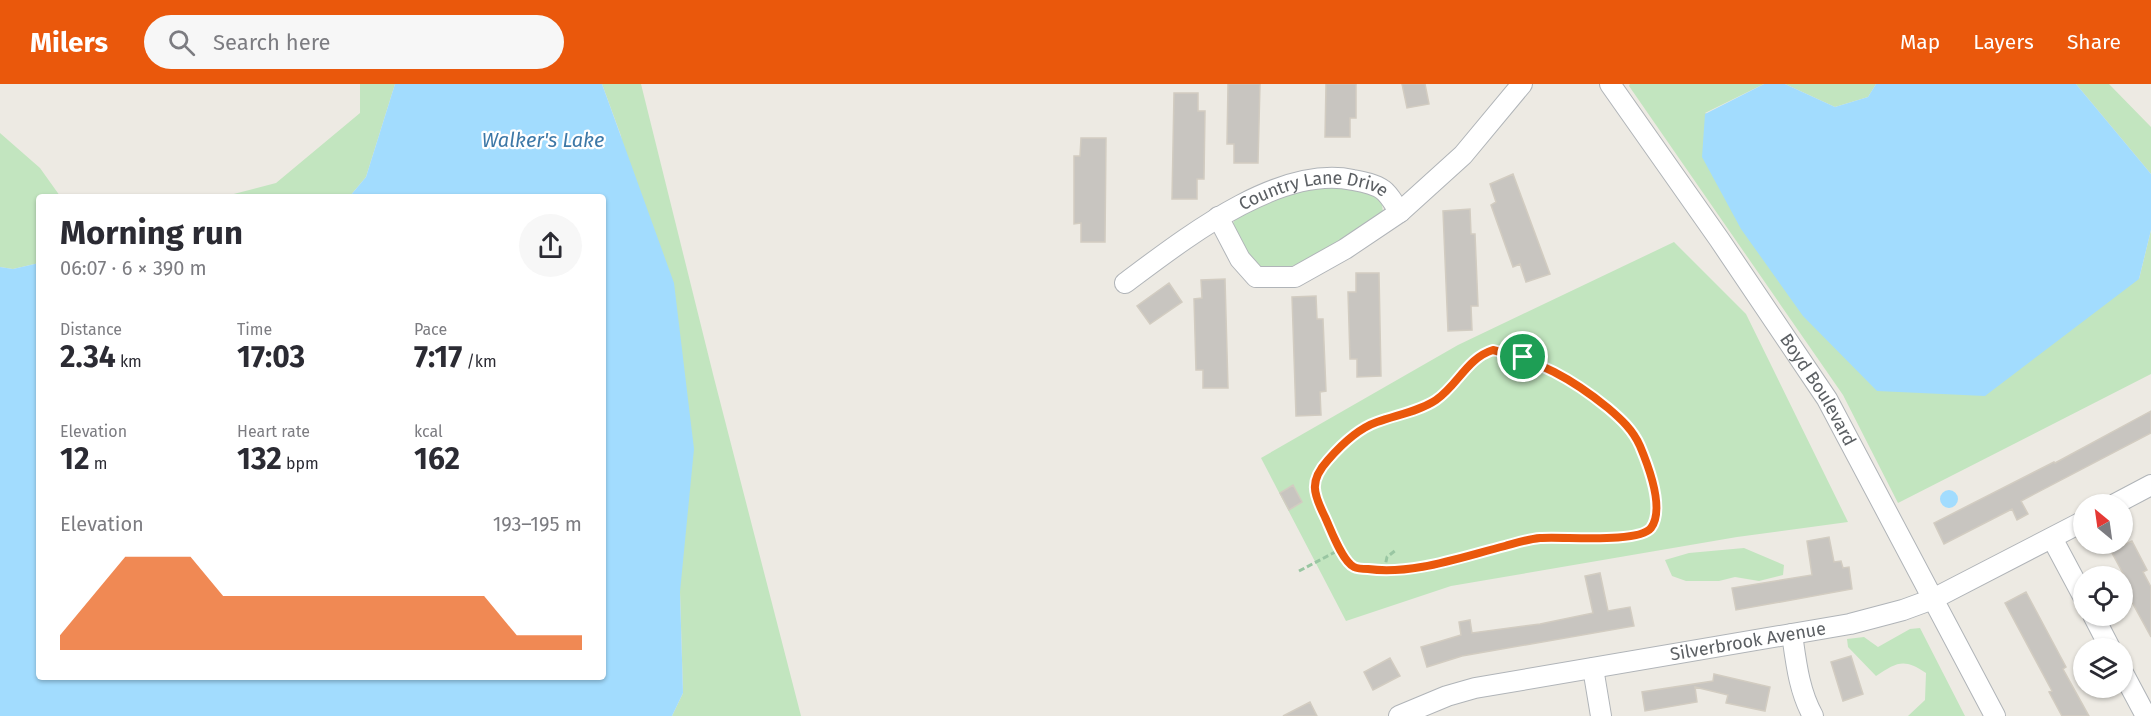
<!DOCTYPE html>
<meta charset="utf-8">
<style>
:root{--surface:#fff;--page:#f7f7f7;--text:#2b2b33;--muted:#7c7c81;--accent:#ea580c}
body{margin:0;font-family:"Fira Sans",sans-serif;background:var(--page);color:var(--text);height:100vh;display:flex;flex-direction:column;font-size:22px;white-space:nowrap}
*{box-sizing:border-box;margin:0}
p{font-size:20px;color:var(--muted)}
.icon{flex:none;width:33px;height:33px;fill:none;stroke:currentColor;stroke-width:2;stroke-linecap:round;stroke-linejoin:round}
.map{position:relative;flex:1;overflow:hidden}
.panel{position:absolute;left:36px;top:110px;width:570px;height:486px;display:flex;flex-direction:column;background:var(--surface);border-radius:6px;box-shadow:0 2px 4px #0004}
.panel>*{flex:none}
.needle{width:39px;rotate:331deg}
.controls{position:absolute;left:2073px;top:410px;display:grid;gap:12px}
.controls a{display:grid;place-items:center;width:60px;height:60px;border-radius:50%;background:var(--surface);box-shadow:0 2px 4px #0004;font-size:30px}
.pin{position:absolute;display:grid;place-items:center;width:51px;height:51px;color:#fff;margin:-26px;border:3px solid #fff;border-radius:50%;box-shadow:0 2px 6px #0007}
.round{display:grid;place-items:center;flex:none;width:63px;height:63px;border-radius:32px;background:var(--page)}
.overview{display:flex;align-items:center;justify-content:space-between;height:102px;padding:0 24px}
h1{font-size:33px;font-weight:700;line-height:45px}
.metrics{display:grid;grid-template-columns:repeat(3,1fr);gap:9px;height:102px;padding:6px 24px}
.metrics div{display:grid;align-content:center}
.metrics b{font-size:30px;font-weight:700}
.metrics small{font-size:16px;font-weight:400}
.metrics p{font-size:16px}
.chart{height:168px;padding:12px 24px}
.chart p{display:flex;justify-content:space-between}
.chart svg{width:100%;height:108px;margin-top:6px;fill:var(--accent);opacity:.7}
header{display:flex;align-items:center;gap:36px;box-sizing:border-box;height:84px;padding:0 30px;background:var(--accent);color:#fff}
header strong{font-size:28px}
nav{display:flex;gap:33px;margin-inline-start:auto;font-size:21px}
.search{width:420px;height:54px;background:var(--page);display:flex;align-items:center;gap:15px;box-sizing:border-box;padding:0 21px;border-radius:33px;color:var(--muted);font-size:22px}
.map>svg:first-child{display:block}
</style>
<header>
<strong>Milers</strong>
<div class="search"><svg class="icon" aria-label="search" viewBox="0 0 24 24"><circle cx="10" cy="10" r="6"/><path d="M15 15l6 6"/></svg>Search here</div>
<nav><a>Map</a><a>Layers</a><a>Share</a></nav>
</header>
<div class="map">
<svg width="2151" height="632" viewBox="0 0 2151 632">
<rect width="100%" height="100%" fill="#edeae3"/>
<path fill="#c2e5bf" d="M360 0H395L366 93 350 112H226L276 99 360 29Z
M602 0H641L714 294 801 632H672L683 609 680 508 621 52Z
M1630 0H1764L1705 29 2139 195 2151 146V290L1898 419 1843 311 1629 2Z
M1785 0H1876L1868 13 1835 23Z
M2076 0H2109L2151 43V90Z
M0 49 40 84 60 112H39V179L13 185 0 183Z
M1319 101C1334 102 1364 102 1376 110 1382 114 1382 121 1383 128L1364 143 1310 178 1278 185H1262L1250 178 1233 139 1238 131 1296 106Z
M1674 158 1746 230 1848 438 1737 453 1451 502 1346 537 1261 374 1458 261Z
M1744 464 1784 481 1783 491 1759 497 1735 493 1719 497H1686L1672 492 1665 476 1689 469Z
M1920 544 1965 632H1908L1925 616 1926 589C1904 574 1897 578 1876 592L1848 563 1847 555 1864 553 1878 563 1910 545Z"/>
<path fill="#a2dcfe" d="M395 0H602L674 199 694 365 680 508 683 609 672 632H0V183L13 185 39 179V592H603V112H350L366 93Z
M1764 0H1785L1835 23 1868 13 1876 0H2076L2151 90V146L2139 195 1985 312 1877 307 1803 232 1741 145 1702 73 1705 30Z
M1940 415a9 9 0 1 1 18 0a9 9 0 1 1-18 0Z"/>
<path fill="#c8c5c0" stroke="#d2ccc1" stroke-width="1.5" d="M1228 0H1260L1258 79H1234V60H1227Z
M1326 0H1356V34H1350V53H1325Z
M1402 0H1425L1429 20 1407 24Z
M1174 9H1198V27H1205L1204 95H1197V115H1172Z
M1081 54H1106L1105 158H1081V139L1074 140V72H1080Z
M1513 90 1550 190 1526 198 1520 180 1513 183 1491 121 1496 118 1490 100Z
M1470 125 1471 150H1475L1478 222H1471L1472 246 1448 247 1443 127Z
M1356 189H1379L1381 292 1357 293V275H1350L1348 208H1356Z
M1225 195 1228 304H1203V286H1196L1194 215 1202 214 1201 196Z
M1169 199 1182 218 1150 240 1137 222Z
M1316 212 1317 235H1323L1326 307 1320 308 1321 331 1296 332 1292 213Z
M2151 327V349L2021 417 2028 430 2017 436 2012 425 1944 460 1934 439 2054 378 2055 379Z
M1293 401 1302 418 1289 426 1280 409Z
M1829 453 1834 478 1841 477 1843 484 1849 483 1852 505 1736 526 1732 504 1812 491 1807 457Z
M2132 457 2147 486 2143 488 2151 503V553L2127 509 2132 506 2111 467Z
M1600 489 1608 527 1630 523 1634 542 1462 572 1427 583 1421 563 1461 551 1459 538 1470 536 1472 549 1540 540 1593 529 1585 492Z
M2026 508 2066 583 2063 585 2089 632H2062L2049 608 2052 607 2005 519Z
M1851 572 1863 610 1843 617 1831 578Z
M1390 574 1400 592 1373 606 1364 588Z
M1714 590 1770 603 1765 627 1726 619 1728 611 1695 603 1697 618 1645 627 1642 608 1713 597Z
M1310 618 1317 632H1283Z"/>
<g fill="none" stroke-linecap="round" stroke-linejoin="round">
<defs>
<g id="minor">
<path id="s1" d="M1610 0 1719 155 1827 315 1995 632"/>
<path d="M1218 133 1240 175 1256 193H1295L1345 165 1400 128 1463 71 1522 0"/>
<path id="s2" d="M1125 199C1183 156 1278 80 1353 96 1364 98 1375 100 1383 106 1390 111 1395 122 1400 128"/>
<path d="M2115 420 2151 401"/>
<path d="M2052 454 2084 514"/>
<path d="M2093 531 2110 564"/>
<path d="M1792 550C1796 578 1799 607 1813 632"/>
<path d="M1593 584 1601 632"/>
<path d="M2122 587 2146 632"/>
<path id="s3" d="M1399 632 1447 612 1475 604 1850 540 1903 526 1933 515 2084 437"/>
</g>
</defs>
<use href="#minor" stroke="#b0b4b8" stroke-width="22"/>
<path stroke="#99c6a2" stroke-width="3" stroke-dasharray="6 3" stroke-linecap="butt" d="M1493 265C1535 276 1570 293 1605 322 1620 335 1634 347 1642 366 1649 385 1664 426 1651 444 1638 460 1563 452 1540 454 1528 455 1516 459 1505 462 1461 473 1413 491 1368 485 1364 485 1358 485 1354 483 1342 477 1331 446 1325 433 1313 409 1309 398 1328 376 1341 361 1357 345 1377 338 1396 331 1420 327 1436 316 1458 301 1467 274 1493 265Z
M1299 487 1341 465
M1384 487 1387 473 1396 466"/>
<use href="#minor" stroke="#fff" stroke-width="20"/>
</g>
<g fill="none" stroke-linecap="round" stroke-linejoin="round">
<defs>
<path id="route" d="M1493 266C1539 277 1571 294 1608 324 1621 335 1633 346 1640 362 1648 381 1665 425 1651 444 1638 460 1562 452 1540 454 1528 455 1516 459 1505 462 1461 473 1413 491 1368 485 1364 485 1358 485 1354 483 1342 477 1331 446 1325 433 1313 409 1309 397 1328 376 1341 361 1357 345 1377 338 1396 331 1420 327 1436 316 1458 301 1467 274 1493 266Z"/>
</defs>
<use href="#route" stroke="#fff" stroke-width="12"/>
<use href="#route" stroke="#ea580c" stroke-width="8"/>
</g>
<g text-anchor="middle" stroke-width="4.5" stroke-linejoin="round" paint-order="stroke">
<g font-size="18" fill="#5b5f63" stroke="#fff">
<text dy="6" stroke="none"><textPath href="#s2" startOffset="216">Country Lane Drive</textPath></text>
<text dy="6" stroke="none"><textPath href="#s1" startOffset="370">Boyd Boulevard</textPath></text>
<text dy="6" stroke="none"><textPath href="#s3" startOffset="358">Silverbrook Avenue</textPath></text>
</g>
<g font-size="20" font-style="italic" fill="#3d78a7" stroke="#fff">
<text x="543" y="63">Walker's Lake</text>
</g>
</g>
</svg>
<div class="controls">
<a><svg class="needle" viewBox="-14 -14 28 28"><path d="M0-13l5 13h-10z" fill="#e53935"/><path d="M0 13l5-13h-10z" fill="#7c7c81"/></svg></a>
<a><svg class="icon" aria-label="locate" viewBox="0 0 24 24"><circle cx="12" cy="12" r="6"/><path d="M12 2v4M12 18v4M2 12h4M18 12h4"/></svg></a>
<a><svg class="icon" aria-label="layers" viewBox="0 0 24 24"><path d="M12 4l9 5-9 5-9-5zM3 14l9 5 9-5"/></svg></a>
</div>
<div class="pin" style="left:1523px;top:273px;background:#1e9e55"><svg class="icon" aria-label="arrive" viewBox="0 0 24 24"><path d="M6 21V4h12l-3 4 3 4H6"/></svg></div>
<section class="panel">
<div class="overview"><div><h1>Morning run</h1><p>06:07 · 6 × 390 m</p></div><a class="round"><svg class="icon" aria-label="share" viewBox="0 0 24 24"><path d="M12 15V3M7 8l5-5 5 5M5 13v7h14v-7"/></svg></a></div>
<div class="metrics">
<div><p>Distance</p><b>2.34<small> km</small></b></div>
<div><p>Time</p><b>17:03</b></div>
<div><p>Pace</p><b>7:17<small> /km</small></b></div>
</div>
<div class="metrics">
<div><p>Elevation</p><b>12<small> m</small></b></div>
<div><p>Heart rate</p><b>132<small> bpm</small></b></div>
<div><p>kcal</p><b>162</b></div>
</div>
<div class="chart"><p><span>Elevation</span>193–195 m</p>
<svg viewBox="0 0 160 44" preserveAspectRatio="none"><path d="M0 44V38L10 22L20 6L30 6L40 6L50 22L60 22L70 22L80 22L90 22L100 22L110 22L120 22L130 22L140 38L150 38L160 38V44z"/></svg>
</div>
</section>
</div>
